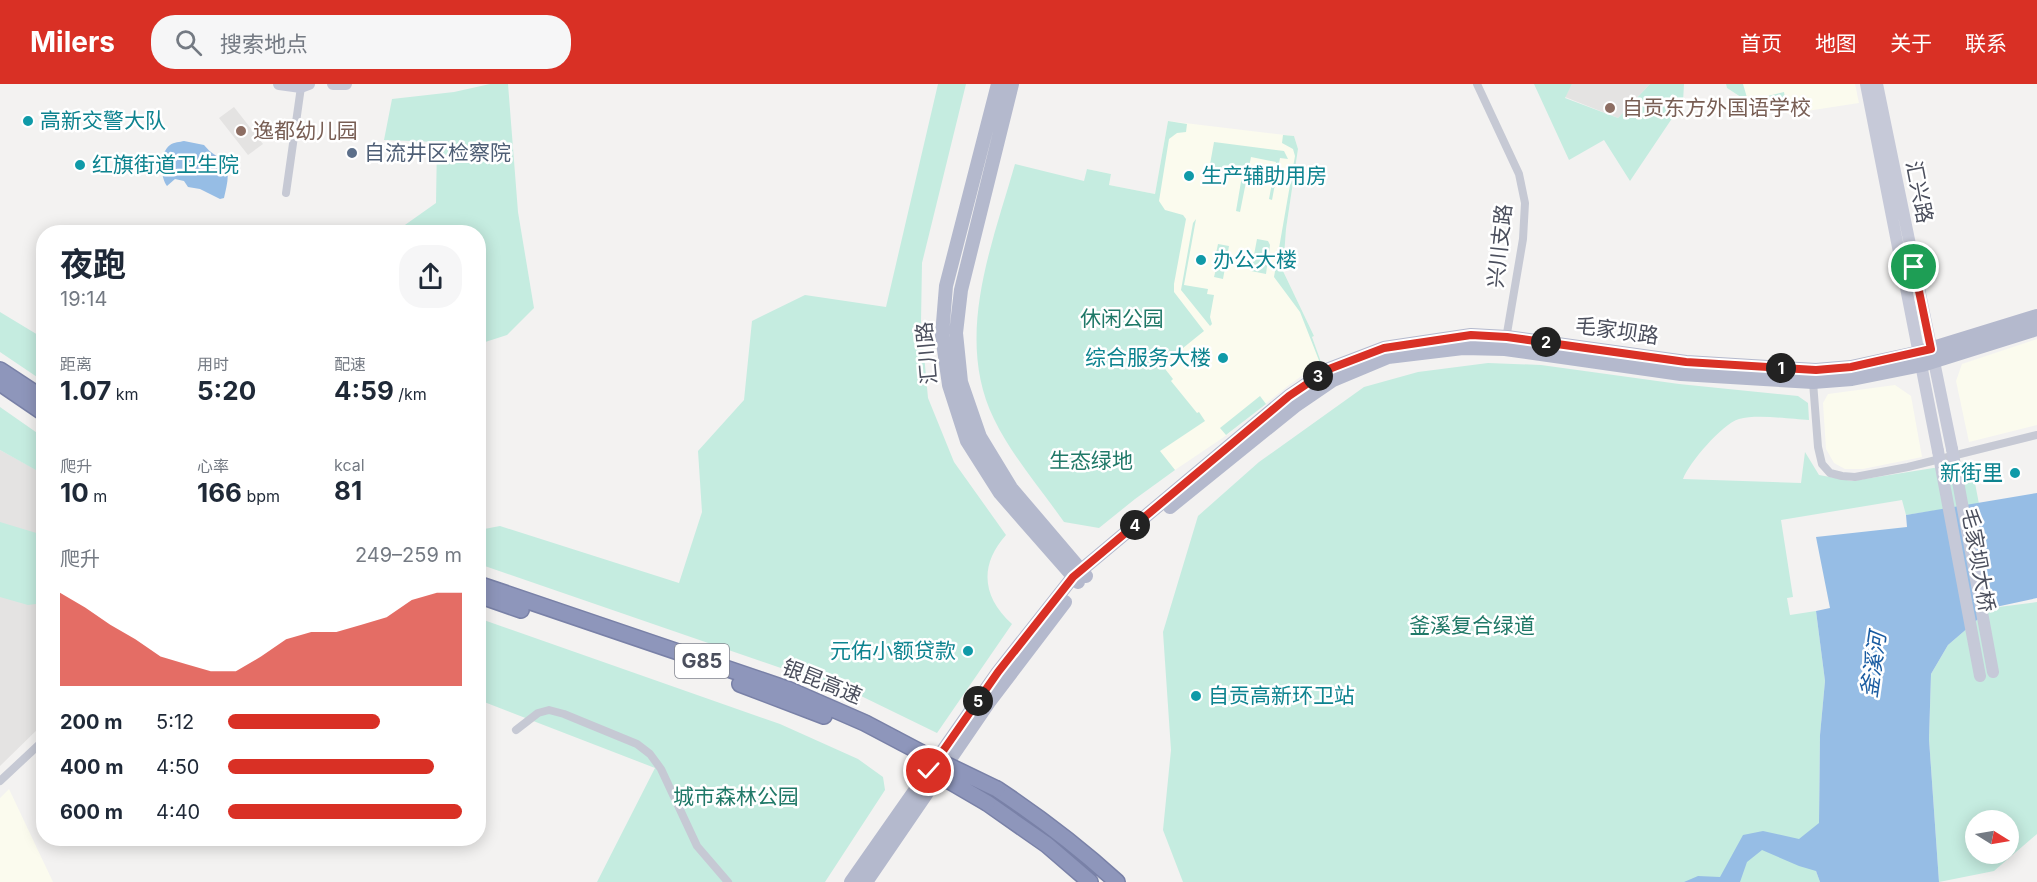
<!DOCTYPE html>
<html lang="zh">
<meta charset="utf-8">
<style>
:root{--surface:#fff;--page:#f6f6f7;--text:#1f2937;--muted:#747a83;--accent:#d93025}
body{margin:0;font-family:Inter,"Noto Sans SC",sans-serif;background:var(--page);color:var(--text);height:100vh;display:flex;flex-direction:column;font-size:22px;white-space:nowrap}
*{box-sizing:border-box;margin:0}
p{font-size:20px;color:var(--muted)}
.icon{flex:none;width:33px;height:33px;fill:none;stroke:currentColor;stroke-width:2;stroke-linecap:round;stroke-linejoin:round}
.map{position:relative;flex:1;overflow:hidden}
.details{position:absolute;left:36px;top:141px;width:450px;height:621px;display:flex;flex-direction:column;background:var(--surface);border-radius:24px;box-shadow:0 3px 15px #0003}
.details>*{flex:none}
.needle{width:39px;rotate:101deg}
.fabs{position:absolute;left:1965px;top:726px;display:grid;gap:12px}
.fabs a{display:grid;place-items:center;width:54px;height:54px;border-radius:50%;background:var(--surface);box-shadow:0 3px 15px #0003;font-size:30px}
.pin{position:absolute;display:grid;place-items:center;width:51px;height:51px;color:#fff;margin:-26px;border:3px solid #fff;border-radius:50%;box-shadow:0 2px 6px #0007}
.km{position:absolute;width:30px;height:30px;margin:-15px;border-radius:50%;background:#222;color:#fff;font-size:16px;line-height:30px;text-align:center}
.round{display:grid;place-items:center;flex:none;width:63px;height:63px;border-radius:24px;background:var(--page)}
.headline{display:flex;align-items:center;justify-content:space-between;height:102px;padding:0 24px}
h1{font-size:33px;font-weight:700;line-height:45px}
.metrics{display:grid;grid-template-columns:repeat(3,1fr);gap:9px;height:102px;padding:6px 24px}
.metrics div{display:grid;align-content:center}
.metrics b{font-size:26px;font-weight:700}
.metrics small{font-size:16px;font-weight:400}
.metrics p{font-size:16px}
.chart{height:168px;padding:12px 24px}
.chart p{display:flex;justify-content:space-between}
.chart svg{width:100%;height:108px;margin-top:6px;fill:var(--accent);opacity:.7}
ul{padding:0 24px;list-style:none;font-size:20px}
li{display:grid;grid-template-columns:96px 72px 1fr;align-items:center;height:45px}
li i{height:15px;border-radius:8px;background:var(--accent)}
header{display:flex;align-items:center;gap:36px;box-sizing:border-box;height:84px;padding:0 30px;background:var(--accent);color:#fff}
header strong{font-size:28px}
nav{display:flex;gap:33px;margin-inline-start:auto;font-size:21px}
.search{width:420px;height:54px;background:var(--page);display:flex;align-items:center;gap:15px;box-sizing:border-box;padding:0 21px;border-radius:24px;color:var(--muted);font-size:22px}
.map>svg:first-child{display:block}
</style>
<header>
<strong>Milers</strong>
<div class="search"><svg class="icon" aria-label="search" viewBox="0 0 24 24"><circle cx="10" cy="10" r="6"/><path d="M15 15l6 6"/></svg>搜索地点</div>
<nav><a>首页</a><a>地图</a><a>关于</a><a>联系</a></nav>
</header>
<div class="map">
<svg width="2037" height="798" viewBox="0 0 2037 798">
<rect width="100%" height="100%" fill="#f3f2f1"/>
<path fill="#fbfbee" d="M1726 0H1855L1859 19 1787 30 1786 26H1772L1761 29 1760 26 1727 4Z
M1168 37 1294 52 1298 65 1286 145 1283 187 1314 252 1312 253 1321 278 1289 301 1224 353 1175 386 1159 367 1087 85 1111 90 1109 101 1155 110Z
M2037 255V341L1969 358 1956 297 1962 280Z
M1895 301 1911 312 1922 373 1863 385H1845L1834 379 1826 365 1823 319 1828 310Z
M9 705 53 798H0V714Z"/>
<path fill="#e4e3e2" d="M1572 0H1650L1618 34 1565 13Z
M234 23 263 60 248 71 219 34Z
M0 366 44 390 43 640 0 682Z"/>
<path fill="#c5ece0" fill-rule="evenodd" d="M490 0H508L518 128 534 224 507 251 479 260 478 148H395L436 119 437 58 384 56 392 15 454 8Z
M938 0H966L922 179 921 238 928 314 954 378 1006 451C979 481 982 513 1012 540L937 649 859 611 479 480V446L500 442 679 499 702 428 698 367 744 316 752 237 805 211 886 223Z
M1534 0H1572L1565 14 1618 34 1650 0H1684L1683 18 1630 97 1604 56 1569 76Z
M1726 0H1743L1748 17 1784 8 1785 14 1755 20 1756 23 1727 4Z
M1168 37 1187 40 1186 48 1177 49 1169 55 1159 117 1165 126 1183 131 1186 135 1174 200V208L1204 247 1162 281 1173 295 1171 297 1197 329 1199 328 1205 337 1160 367 1175 386 1135 415 1099 444 1064 438C1040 404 1012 372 994 335 954 253 992 161 1015 80L1084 97 1087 85 1111 90 1109 101 1155 110Z
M1283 51 1294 52 1298 65 1286 145 1283 187 1314 252 1312 253 1321 278 1320 279 1300 228 1274 193 1295 72 1293 65 1282 59Z
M1214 58 1284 67 1288 75 1280 74 1272 116 1269 115 1276 78 1251 73 1240 128 1236 127 1242 92 1209 86Z
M1196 135 1184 201 1208 205 1207 210 1214 211 1210 233 1212 240 1210 242 1181 206 1193 139Z
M1257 155 1268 157 1270 161 1266 190 1251 187Z
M1218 160 1229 162 1223 195 1214 193 1216 185 1213 184Z
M0 228 43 254V297L0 268Z
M1488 279 1541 281 1679 300 1798 312 1808 319 1809 336C1790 335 1757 330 1739 335 1722 340 1689 379 1683 395L1801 399 1805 368 1819 391 1852 397 1971 378 1979 420 1906 431 1902 416 1781 436 1793 513 1787 514 1790 531 1816 527 1825 597 1820 651 1819 739 1816 787 1820 798H1183L1163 746 1171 666 1163 548 1198 432 1259 378 1364 303 1418 288Z
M1260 312 1266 320 1226 351 1220 344Z
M0 323 43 353V390L0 366Z
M0 438 43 451V519L28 521 0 513Z
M2037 518V750L1994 787 1939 798 1929 655 1931 590 1948 561 1991 524ZM1976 736H2008V770H1976Z
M478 534 780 640 858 675 883 693 885 706 825 798H597L655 684 479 616Z"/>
<path fill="#96bde5" d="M184 57 204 61C209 67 212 69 218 73 233 83 227 99 224 114L220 115 200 105 188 103 184 97 175 95 167 102C160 93 159 69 170 61 174 58 180 58 184 57Z
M2037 409V514L1991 524 1948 561 1931 590 1929 655 1939 798H1820L1816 787 1799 782 1762 766 1747 778 1740 798H1684L1698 792 1720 793 1743 751 1763 747 1799 755 1819 739 1820 651 1825 597 1816 527 1830 524 1816 453 1907 443 1906 431Z"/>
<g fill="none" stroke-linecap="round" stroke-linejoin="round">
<defs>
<path id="highway" d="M0 286 44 315
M0 299 44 329
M478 500 787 605 865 639 920 668
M478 511 521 526
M740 600 824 632
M997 705C1039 733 1080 764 1117 798
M987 719 1047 761 1090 798"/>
</defs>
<use href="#highway" stroke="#7981a7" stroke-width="18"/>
<path stroke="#c6c9d4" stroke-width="8" d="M1477 0 1519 90 1525 119 1523 155 1506 255
M286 109 301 3
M1813 298 1818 363 1822 380 1830 389 1842 392 1855 393 1908 383 2037 351
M516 646 538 629 549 626 564 630 637 660 650 670 661 685 697 762 728 798
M0 697 44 656"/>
<path stroke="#c6c9d8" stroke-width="12" d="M279 0 301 3 309 0
M333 0H346
M1866 0 1938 367
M1877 0 1952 365"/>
<path stroke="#b4b9cd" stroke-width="14" d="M998 0 946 202 942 251 949 301 967 357 1000 409 1078 498
M1012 0 961 206 956 249 961 298 980 353 1011 404 1086 492
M1170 423 1295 322 1333 296 1388 273 1463 264 1505 265 1681 290 1813 298 1852 295 1922 281 2037 245
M851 798 998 588 1073 493 1289 312 1329 285 1384 264 1471 251 1507 253 1686 278 1816 286 1851 283 1920 268 2037 232
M866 798 989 618 1065 518"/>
<use href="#highway" stroke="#8e96bb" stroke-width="15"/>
<defs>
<path id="highway-bridge" d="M920 668 997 705
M915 677 987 719"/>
</defs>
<use href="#highway-bridge" stroke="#7981a7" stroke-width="18" stroke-linecap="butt"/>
<path stroke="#c6c9d8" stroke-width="12" d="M1952 365 1993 588
M1938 367 1980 592"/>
<use href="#highway-bridge" stroke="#8e96bb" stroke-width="15"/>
</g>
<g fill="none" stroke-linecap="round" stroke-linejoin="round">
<defs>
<path id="route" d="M929 687 998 588 1073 493 1289 312 1329 285 1384 264 1471 251 1507 253 1686 278 1816 286 1851 283 1931 265 1914 183"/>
</defs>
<use href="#route" stroke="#fff" stroke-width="12"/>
<use href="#route" stroke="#d93025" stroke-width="8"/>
</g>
<g fill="#8d6e63" stroke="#fff" stroke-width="2">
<circle cx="1610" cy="24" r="6"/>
<circle cx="241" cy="47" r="6"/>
</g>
<g fill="#0f9aa8" stroke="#fff" stroke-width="2">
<circle cx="28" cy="37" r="6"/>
<circle cx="80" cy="81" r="6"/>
<circle cx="1189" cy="92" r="6"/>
<circle cx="1201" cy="176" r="6"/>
<circle cx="1223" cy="274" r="6"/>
<circle cx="2015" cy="389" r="6"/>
<circle cx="968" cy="567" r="6"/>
<circle cx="1196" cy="612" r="6"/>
</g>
<circle fill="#5c6f8a" stroke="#fff" stroke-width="2" cx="352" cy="69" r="6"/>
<g text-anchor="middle" stroke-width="5" stroke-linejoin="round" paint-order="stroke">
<rect fill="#fff" stroke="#81848e" stroke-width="1.5" x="675" y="560" width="54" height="34" rx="4.5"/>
<g font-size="20" font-weight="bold" fill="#4b4f5d">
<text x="702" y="584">G85</text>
</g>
<g font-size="21" fill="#785e54" stroke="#fff" text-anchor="start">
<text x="1622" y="31">自贡东方外国语学校</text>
<text x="253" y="54">逸都幼儿园</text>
</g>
<g font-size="21" fill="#0d838f" stroke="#fff" text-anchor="start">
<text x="40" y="44">高新交警大队</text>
<text x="92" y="88">红旗街道卫生院</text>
<text x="1201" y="99">生产辅助用房</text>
<text x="1213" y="183">办公大楼</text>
<text x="1211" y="281" text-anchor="end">综合服务大楼</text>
<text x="2003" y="396" text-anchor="end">新街里</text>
<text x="956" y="574" text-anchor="end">元佑小额贷款</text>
<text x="1208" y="619">自贡高新环卫站</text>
</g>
<g font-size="21" fill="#4e5e75" stroke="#fff" text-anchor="start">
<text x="364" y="76">自流井区检察院</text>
</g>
<g font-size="21" fill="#4b4f5d" stroke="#fff">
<text transform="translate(1919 108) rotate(79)" y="7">汇兴路</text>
<text transform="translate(1500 162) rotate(-84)" y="7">兴川支路</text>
<text transform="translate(1617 247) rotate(8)" y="7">毛家坝路</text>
<text transform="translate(927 269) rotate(-95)" y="7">汇川路</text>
<text transform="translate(1978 476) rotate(80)" y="7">毛家坝大桥</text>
<text transform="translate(822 598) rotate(22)" y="7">银昆高速</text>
</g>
<g font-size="21" fill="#207968" stroke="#fff">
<text x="1122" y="242">休闲公园</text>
<text x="1091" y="384">生态绿地</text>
<text x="1472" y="549">釜溪复合绿道</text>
<text x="736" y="720">城市森林公园</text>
</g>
<g font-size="22" font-style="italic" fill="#1a5ca1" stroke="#fff">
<text transform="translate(1873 581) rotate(-82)" y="8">釜溪河</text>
</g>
</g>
</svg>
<div class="fabs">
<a><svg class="needle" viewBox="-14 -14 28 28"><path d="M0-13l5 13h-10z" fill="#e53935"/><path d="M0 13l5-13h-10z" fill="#747a83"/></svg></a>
</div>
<div class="pin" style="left:1914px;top:183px;background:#1e9e55"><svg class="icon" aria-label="arrive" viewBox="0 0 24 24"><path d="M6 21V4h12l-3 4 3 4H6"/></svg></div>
<div class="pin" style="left:929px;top:687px;background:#d93025"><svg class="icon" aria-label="check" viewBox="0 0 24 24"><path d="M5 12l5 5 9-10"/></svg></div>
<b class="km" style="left:1781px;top:284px">1</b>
<b class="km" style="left:1546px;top:258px">2</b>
<b class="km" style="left:1318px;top:292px">3</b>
<b class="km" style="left:1135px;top:441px">4</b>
<b class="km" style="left:978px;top:617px">5</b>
<section class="details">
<div class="headline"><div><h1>夜跑</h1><p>19:14</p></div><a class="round"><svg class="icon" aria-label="share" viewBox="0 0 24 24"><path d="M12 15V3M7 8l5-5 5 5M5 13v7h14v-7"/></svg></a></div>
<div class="metrics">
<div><p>距离</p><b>1.07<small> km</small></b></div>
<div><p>用时</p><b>5:20</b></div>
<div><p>配速</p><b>4:59<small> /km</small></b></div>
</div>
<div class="metrics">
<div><p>爬升</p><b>10<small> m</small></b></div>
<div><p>心率</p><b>166<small> bpm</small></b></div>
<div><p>kcal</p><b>81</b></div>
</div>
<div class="chart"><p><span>爬升</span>249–259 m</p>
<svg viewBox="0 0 160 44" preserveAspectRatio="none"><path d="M0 44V6L10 12L20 19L30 25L40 32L50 35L60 38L70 38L80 32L90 25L100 22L110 22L120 19L130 16L140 9L150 6L160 6V44z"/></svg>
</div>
<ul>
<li><b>200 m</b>5:12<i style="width:65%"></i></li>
<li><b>400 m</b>4:50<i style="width:88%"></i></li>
<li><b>600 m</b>4:40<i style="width:100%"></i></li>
</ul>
</section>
</div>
